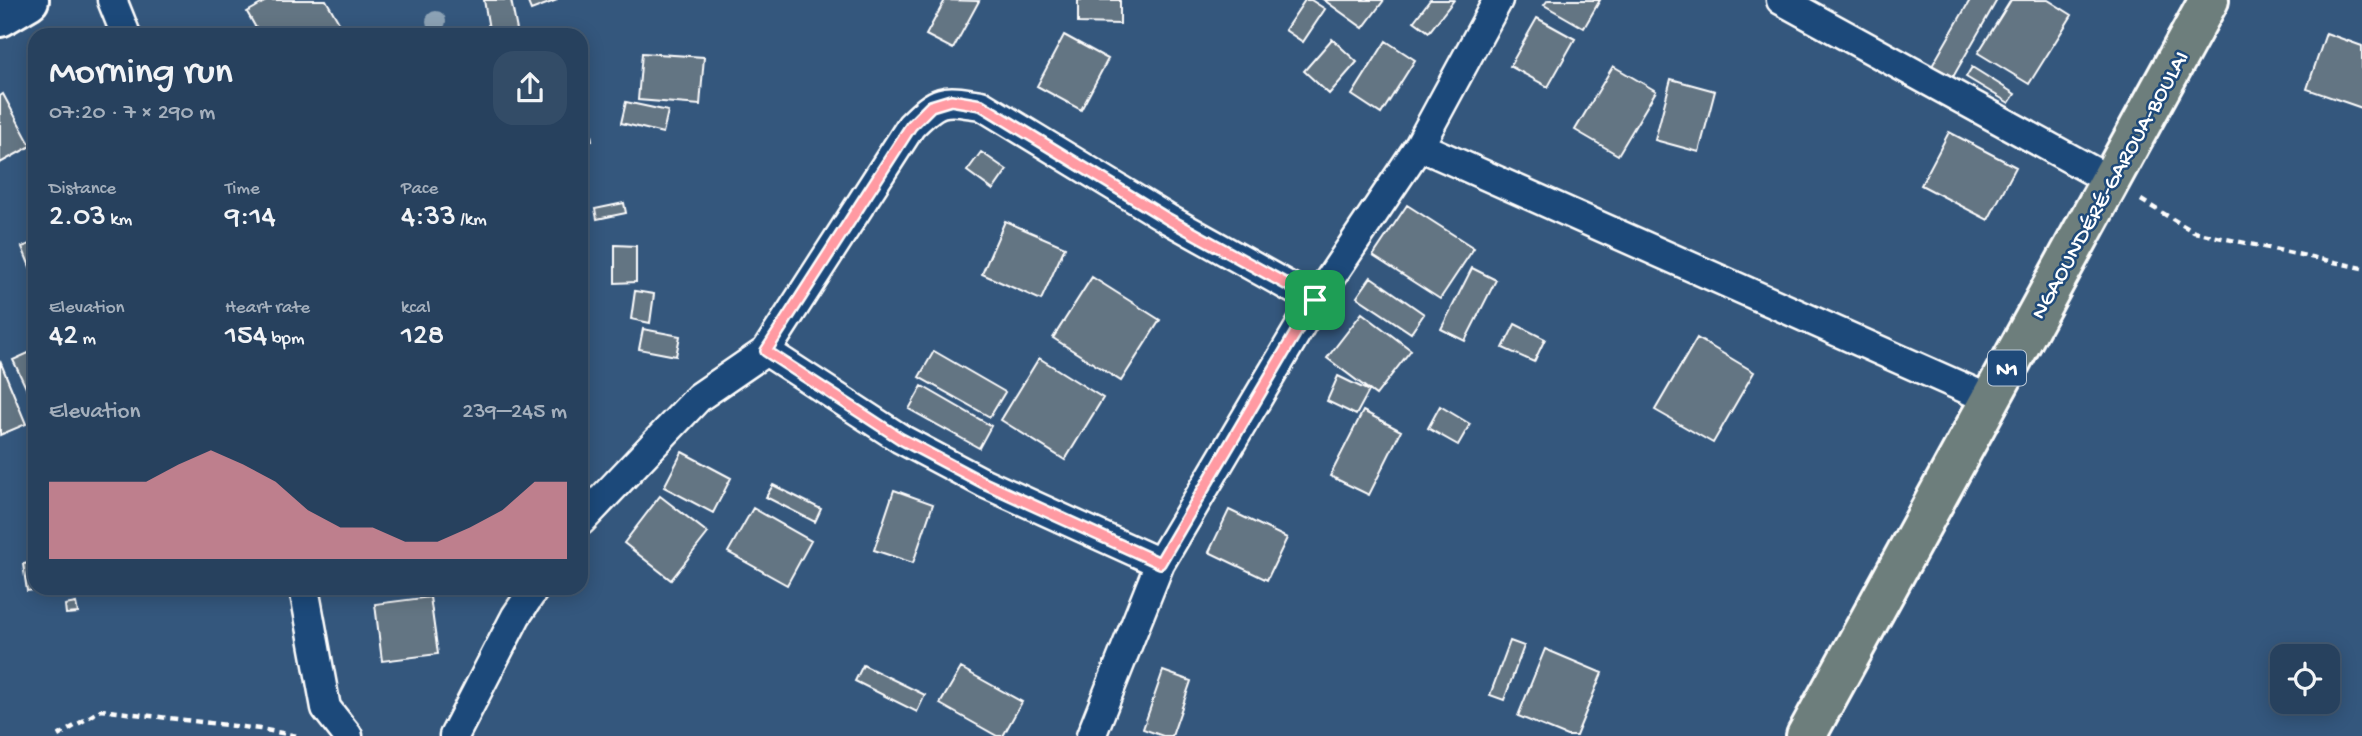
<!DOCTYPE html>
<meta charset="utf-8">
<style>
:root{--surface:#27415e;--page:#334c67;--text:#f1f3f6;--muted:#a4afbc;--line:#435a73;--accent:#ff9aa2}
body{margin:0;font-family:"Gochi Hand",sans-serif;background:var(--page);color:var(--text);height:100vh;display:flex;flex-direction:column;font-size:26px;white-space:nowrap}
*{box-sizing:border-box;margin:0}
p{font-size:23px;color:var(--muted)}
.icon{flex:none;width:38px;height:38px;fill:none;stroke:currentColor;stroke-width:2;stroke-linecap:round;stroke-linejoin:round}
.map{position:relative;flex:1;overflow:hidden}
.details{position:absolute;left:28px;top:28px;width:560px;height:567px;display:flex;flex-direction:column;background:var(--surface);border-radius:21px;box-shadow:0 4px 18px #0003,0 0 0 2px var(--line)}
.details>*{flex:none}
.tools{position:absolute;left:2270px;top:644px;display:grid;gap:14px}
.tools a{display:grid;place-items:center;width:70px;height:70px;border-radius:14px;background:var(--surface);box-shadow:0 4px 18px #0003,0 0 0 2px var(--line);font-size:35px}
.pin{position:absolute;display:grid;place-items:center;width:60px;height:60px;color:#fff;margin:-30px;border-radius:14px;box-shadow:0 4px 10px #0006}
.round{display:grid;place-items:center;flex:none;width:74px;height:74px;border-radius:21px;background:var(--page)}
.headline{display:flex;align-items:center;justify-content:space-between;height:119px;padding:0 21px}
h1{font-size:38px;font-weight:600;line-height:52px}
.metrics{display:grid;grid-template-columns:repeat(3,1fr);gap:10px;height:119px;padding:7px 21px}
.metrics div{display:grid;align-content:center}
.metrics b{font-size:30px;font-weight:600}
.metrics small{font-size:19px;font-weight:400}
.metrics p{font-size:19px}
.chart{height:196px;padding:14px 21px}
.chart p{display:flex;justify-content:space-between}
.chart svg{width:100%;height:126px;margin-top:7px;fill:var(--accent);opacity:.7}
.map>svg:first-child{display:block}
</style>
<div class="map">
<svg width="2362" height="736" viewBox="0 0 2362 736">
<rect width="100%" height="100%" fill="#34577d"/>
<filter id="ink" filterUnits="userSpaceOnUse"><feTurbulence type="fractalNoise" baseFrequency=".0143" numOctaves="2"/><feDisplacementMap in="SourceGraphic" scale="14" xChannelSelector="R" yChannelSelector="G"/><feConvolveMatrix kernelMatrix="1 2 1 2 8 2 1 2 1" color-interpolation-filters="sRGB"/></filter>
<g filter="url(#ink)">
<path fill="#647483" stroke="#fff" stroke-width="2" d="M268 0H326L346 35H260L247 12Z
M484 0H511L518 35H490Z
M527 0H557L531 10Z
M945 0 979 1 953 49 926 35Z
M1078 0H1120V24L1078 23Z
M1305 0H1311L1325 9 1303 42 1285 30Z
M1324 0H1384L1363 28Z
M1430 0H1454L1429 32 1414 21Z
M1548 0H1600L1584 28 1544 5Z
M1970 0H1997L1953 77 1932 66Z
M2011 0H2048L2072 15 2029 84 1978 53Z
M1537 18 1575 39 1548 87 1510 66Z
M2326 33 2362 46V108L2307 89Z
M1064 35 1108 59 1081 110 1037 86Z
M1332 39 1357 62 1329 94 1304 71Z
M1386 41 1415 60 1381 114 1352 95Z
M642 53 704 57 700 105 638 100Z
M1613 66 1656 91 1618 155 1575 130Z
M1972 67 2015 94 2009 103 1966 77Z
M1671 79 1715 91 1699 152 1655 140Z
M3 94 31 146 0 163V96Z
M581 102H586L592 140 581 141Z
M626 102 668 111 663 133 621 123Z
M1949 132 2016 167 1988 220 1921 185Z
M981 152 1007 170 993 190 967 171Z
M624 203 626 213 597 219 595 209Z
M1407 205 1474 248 1440 299 1373 256Z
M1005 221 1065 247 1041 300 982 274Z
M35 242V279L22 247Z
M615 245 636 246V282L615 283Z
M1472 268 1496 280 1465 341 1441 329Z
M1092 277 1160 320 1121 381 1053 338Z
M1371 277 1424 314 1411 333 1357 297Z
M635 291 654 294 650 323 631 319Z
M1362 313 1411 350 1376 395 1327 358Z
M1515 324 1545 339 1534 362 1503 348Z
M643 329 680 336 676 356 639 349Z
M1697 338 1754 372 1713 443 1655 410Z
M35 350V407L13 360Z
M934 351 1005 392 990 417 919 377Z
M1039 358 1103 398 1065 460 1001 420Z
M0 361 26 424 0 435Z
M1338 376 1369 391 1356 415 1327 401Z
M922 386 991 426 979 448 909 409Z
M1440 406 1470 424 1458 445 1428 428Z
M1363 411 1401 431 1369 495 1330 476Z
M682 452 731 478 713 513 664 487Z
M773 485 821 509 815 522 766 497Z
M894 490 933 504 913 563 874 550Z
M660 496 708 533 671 580 624 543Z
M753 508 811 541 787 585 728 552Z
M1229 510 1287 538 1267 580 1209 552Z
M35 562V588H53L27 591 23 564Z
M430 597 438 654 382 661 375 604Z
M76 603 78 613 66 614 65 605Z
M1510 641 1524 646 1504 700 1490 695Z
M1545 649 1602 673 1576 736H1567L1518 716Z
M863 665 925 695 917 712 855 681Z
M961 668 1022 702 1003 736H997L940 704Z
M1163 671 1191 681 1172 736H1163L1143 729Z"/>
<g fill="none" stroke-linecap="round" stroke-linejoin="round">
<defs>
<path id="street" d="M112 0 126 35
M1781 0 2111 181
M1419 146 1498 0
M766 351 901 439 984 483 1160 563 1315 301
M581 521 699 397 766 351 911 126C939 98 942 99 981 105L1168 219 1315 301 1419 146 1989 399
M304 588 326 708 348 736
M454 736 516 616 535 588
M1091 736 1160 563"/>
<path id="secondary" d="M0 17 29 0"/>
<path id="highway" d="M1806 736 2209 0"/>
</defs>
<use href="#street" stroke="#fff" stroke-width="33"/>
<use href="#secondary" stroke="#fff" stroke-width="44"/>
<use href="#highway" stroke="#fff" stroke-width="44"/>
<path stroke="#fff" stroke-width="4.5" stroke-dasharray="7 5" stroke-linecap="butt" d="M2141 200 2194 232 2362 268
M58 736 101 710 260 729 298 736"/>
<use href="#street" stroke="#1f4a7a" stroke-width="28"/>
<use href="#secondary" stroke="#1f4a7a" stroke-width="38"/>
<use href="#highway" stroke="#6d7e7c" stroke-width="38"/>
</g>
<circle fill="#8ca2b5" cx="436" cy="21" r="10"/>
</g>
<g fill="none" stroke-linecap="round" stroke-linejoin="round" filter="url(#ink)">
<defs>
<path id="route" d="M951 100 981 105 1168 219 1315 300 1160 563 984 483 901 439 766 351 911 126 931 106Z"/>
</defs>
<use href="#route" stroke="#fff" stroke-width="14"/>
<use href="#route" stroke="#ff9aa2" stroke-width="9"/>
</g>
<g text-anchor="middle" stroke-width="5" stroke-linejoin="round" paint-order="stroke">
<rect fill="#1f4a7a" stroke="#bcc9d7" stroke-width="2" x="1988" y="350.5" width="38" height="35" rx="5"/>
<g font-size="21" font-weight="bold" fill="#fff">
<text x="2007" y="375">N1</text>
</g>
<g font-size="23" fill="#fff" stroke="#1f4a7a">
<text transform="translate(2108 184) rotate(-61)" y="8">NGAOUNDÉRÉ-GAROUA-BOULAI</text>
</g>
</g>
</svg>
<div class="tools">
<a><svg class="icon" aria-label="locate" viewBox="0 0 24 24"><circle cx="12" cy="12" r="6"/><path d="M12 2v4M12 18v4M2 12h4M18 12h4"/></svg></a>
</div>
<div class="pin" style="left:1315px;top:300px;background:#1e9e55"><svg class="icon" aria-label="arrive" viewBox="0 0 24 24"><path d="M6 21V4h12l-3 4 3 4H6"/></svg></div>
<section class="details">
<div class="headline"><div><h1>Morning run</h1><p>07:20 · 7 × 290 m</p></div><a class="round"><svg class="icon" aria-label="share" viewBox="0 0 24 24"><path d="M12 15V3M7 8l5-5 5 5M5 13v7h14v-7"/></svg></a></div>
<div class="metrics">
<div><p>Distance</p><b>2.03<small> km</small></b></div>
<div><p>Time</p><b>9:14</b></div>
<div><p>Pace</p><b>4:33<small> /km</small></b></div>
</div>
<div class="metrics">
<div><p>Elevation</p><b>42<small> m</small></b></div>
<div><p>Heart rate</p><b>154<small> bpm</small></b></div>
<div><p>kcal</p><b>128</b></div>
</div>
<div class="chart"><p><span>Elevation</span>239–245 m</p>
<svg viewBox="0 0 160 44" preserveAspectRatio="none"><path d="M0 44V17L10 17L20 17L30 17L40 11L50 6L60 11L70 17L80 27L90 33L100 33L110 38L120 38L130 33L140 27L150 17L160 17V44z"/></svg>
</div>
</section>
</div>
